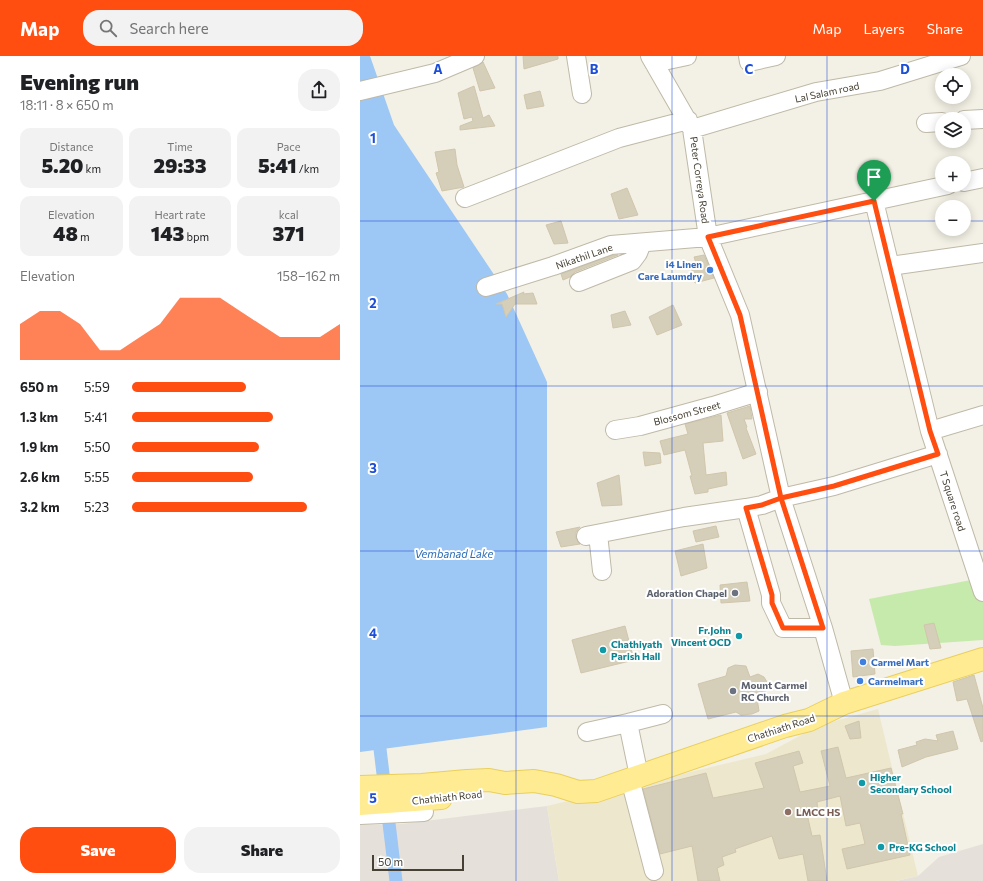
<!DOCTYPE html>
<meta charset="utf-8">
<style>
:root{--surface:#fff;--page:#f2f2f2;--text:#202124;--muted:#757577;--accent:#ff4e10}
body{margin:0;font-family:Commissioner,sans-serif;background:var(--page);color:var(--text);height:100vh;display:flex;flex-direction:column;font-size:15px;white-space:nowrap}
*{box-sizing:border-box;margin:0}
p{font-size:13px;color:var(--muted)}
.icon{flex:none;width:22px;height:22px;fill:none;stroke:currentColor;stroke-width:2;stroke-linecap:round;stroke-linejoin:round}
.map{position:relative;flex:1;overflow:hidden}
.sheet{display:flex;flex-direction:column;background:var(--surface);width:360px}
.sheet>*{flex:none}
.buttons{position:absolute;left:575px;top:12px;display:grid;gap:8px}
.buttons a{display:grid;place-items:center;width:36px;height:36px;border-radius:50%;background:var(--surface);box-shadow:0 2px 10px #0003;font-size:20px}
.scale{position:absolute;left:12px;bottom:10px;width:92px;box-sizing:border-box;padding-left:4px;border:2px solid #464134;border-top:0;font-size:11px;line-height:14px;white-space:nowrap;color:#464134;-webkit-text-stroke:3px #fff;paint-order:stroke}
.pin{position:absolute;display:grid;place-items:center;width:34px;height:34px;color:#fff;margin:-41px -17px;border-radius:50% 50% 50% 0;rotate:-45deg;box-shadow:0 0 4px #0007}
.pin .icon{rotate:45deg}
.round{display:grid;place-items:center;flex:none;width:42px;height:42px;border-radius:16px;background:var(--page)}
.overview{display:flex;align-items:center;justify-content:space-between;height:68px;padding:0 20px}
h1{font-size:22px;font-weight:800;line-height:30px}
.stats{display:grid;grid-template-columns:repeat(3,1fr);gap:6px;height:68px;padding:4px 20px}
.stats div{display:grid;align-content:center;border-radius:10px;background:var(--page);text-align:center}
.stats b{font-size:20px;font-weight:800}
.stats small{font-size:11px;font-weight:400}
.stats p{font-size:11px}
.chart{height:112px;padding:8px 20px}
.chart p{display:flex;justify-content:space-between}
.chart svg{width:100%;height:72px;margin-top:4px;fill:var(--accent);opacity:.7}
.action{display:flex;gap:8px;margin-top:auto;padding:8px 20px}
.action a{flex:1;height:46px;border-radius:16px;background:var(--accent);color:#fff;font-size:16px;font-weight:800;line-height:46px;text-align:center}
.action a+a{background:var(--page);color:var(--text)}
ul{padding:0 20px;list-style:none;font-size:13px}
li{display:grid;grid-template-columns:64px 48px 1fr;align-items:center;height:30px}
li i{height:10px;border-radius:5px;background:var(--accent)}
header{display:flex;align-items:center;gap:24px;box-sizing:border-box;height:56px;padding:0 20px;background:var(--accent);color:#fff}
header strong{font-size:19px}
nav{display:flex;gap:22px;margin-inline-start:auto;font-size:14px}
.search{width:280px;height:36px;background:var(--page);display:flex;align-items:center;gap:10px;box-sizing:border-box;padding:0 14px;border-radius:16px;color:var(--muted);font-size:15px}
main{display:flex;flex:1;min-height:0}
.map>svg:first-child{display:block}
</style>
<header>
<strong>Map</strong>
<div class="search"><svg class="icon" aria-label="search" viewBox="0 0 24 24"><circle cx="10" cy="10" r="6"/><path d="M15 15l6 6"/></svg>Search here</div>
<nav><a>Map</a><a>Layers</a><a>Share</a></nav>
</header>
<main>
<section class="sheet">
<div class="overview"><div><h1>Evening run</h1><p>18:11 · 8 × 650 m</p></div><a class="round"><svg class="icon" aria-label="share" viewBox="0 0 24 24"><path d="M12 15V3M7 8l5-5 5 5M5 13v7h14v-7"/></svg></a></div>
<div class="stats">
<div><p>Distance</p><b>5.20<small> km</small></b></div>
<div><p>Time</p><b>29:33</b></div>
<div><p>Pace</p><b>5:41<small> /km</small></b></div>
</div>
<div class="stats">
<div><p>Elevation</p><b>48<small> m</small></b></div>
<div><p>Heart rate</p><b>143<small> bpm</small></b></div>
<div><p>kcal</p><b>371</b></div>
</div>
<div class="chart"><p><span>Elevation</span>158–162 m</p>
<svg viewBox="0 0 160 44" preserveAspectRatio="none"><path d="M0 44V22L10 14L20 14L30 22L40 38L50 38L60 30L70 22L80 6L90 6L100 6L110 14L120 22L130 30L140 30L150 30L160 22V44z"/></svg>
</div>
<ul>
<li><b>650 m</b>5:59<i style="width:55%"></i></li>
<li><b>1.3 km</b>5:41<i style="width:68%"></i></li>
<li><b>1.9 km</b>5:50<i style="width:61%"></i></li>
<li><b>2.6 km</b>5:55<i style="width:58%"></i></li>
<li><b>3.2 km</b>5:23<i style="width:84%"></i></li>
</ul>
<div class="action"><a>Save</a><a>Share</a></div>
</section>
<div class="map">
<svg width="623" height="825" viewBox="0 0 623 825">
<rect width="100%" height="100%" fill="#f3f0e5"/>
<path fill="#e5e1da" d="M187 750 199 825H0V769L41 768Z
M623 788V825H536L558 820 579 801Z"/>
<path fill="#ede8cd" d="M518 653 558 820 536 825H199L187 750 406 698 445 677 475 665Z"/>
<path fill="#c6eaab" d="M621 522 623 526V584L535 590 521 589 509 543C547 535 584 530 621 522Z"/>
<path fill="#9dc7f4" d="M0 0H10L34 69 147 238 187 326V671L0 696Z"/>
<g fill="none" stroke-linecap="round" stroke-linejoin="round">
<path stroke="#9dc7f4" stroke-width="13" d="M20 693 36 825"/>
</g>
<path fill="#d5ceb9" stroke="#d1c6ac" d="M163 0H198V3L164 13Z
M123 6 135 32 120 35 113 12Z
M114 30 123 62 129 59 135 70 100 74V70L113 65 112 61 104 63 98 37Z
M180 35 184 50 167 53 164 39Z
M95 93 97 109 104 131 82 135 76 117 79 116 75 96Z
M267 132 278 159 259 163 251 138Z
M201 165 208 187 194 188 186 169Z
M253 199H258L215 216 210 221 203 224 201 218Z
M344 199 354 222 335 227 331 211 337 210 334 201Z
M164 236 163 238 173 237 177 248H155L146 261 142 248H136Z
M313 249 322 269 297 279 289 261Z
M265 255 271 269 253 272 251 259Z
M390 350 392 363H384L387 371 386 372 396 398 383 403 367 357Z
M361 359 363 385 343 387 346 419 366 416 367 429 348 433V436L335 438 330 420H332L325 394 304 399 300 385 328 378 325 368Z
M283 396 300 397 301 407 285 410Z
M259 419 262 449 242 450 237 427Z
M356 470 359 481 336 486 333 475Z
M220 471 216 476V482L220 488 201 491 196 476Z
M343 488 347 512 321 520 315 495Z
M387 526 390 545 361 547 360 529Z
M574 567 581 592 570 593 564 569Z
M265 570 274 604 221 617 212 584Z
M513 593 515 618 493 621 491 595Z
M375 609 386 610 390 621 398 618 404 621 407 626 408 632 403 638 397 642 399 655 392 658 381 659 376 656 348 663 338 628 366 620 368 612Z
M614 619 623 652V685L621 686 607 643 597 645 593 626Z
M499 665 501 682 490 683 485 670Z
M593 675 598 693 566 701 542 711 538 694 557 689 556 686 565 683 578 685 576 679Z
M478 691 486 722 531 712 543 758H541L550 799 487 813 482 793 505 788 500 767 486 770 480 740 457 746 458 756 447 758 452 780 460 779 467 825H448L443 798 419 803 412 780 375 793 376 796 362 801 364 809 357 812 360 825H338L332 790 300 798 283 733 346 717 353 742 404 732 395 707 439 695 443 707 433 710 440 736 470 730 461 695Z"/>
<g fill="none" stroke-linecap="round" stroke-linejoin="round">
<defs>
<path id="minor" d="M216 0 222 38
M290 0 332 73 348 181 380 259 421 442 463 572 484 647
M388 0 389 6 416 0
M294 7 327 0
M0 35 75 17 115 0
M604 64 623 63
M566 67 582 66
M332 73 456 36 520 25 601 0
M604 126 623 122
M105 142 259 82 328 64
M514 145 570 375 623 536
M530 210 623 197
M219 226 272 205 278 197 282 187
M126 231 193 210 251 189 348 181 588 129
M255 374 280 370 353 350 398 336
M570 375 623 359
M238 478 242 515
M226 480 324 461 386 452
M463 572H423L411 547V539L386 452 402 449 421 442 474 430 578 398
M227 676 268 667
M279 720 268 667 303 658
M270 723 294 815
M0 759 64 756"/>
<path id="major" d="M0 731 62 729 107 725 129 724 145 727 174 725 196 729 218 736 236 735 425 670 449 664 484 647 623 603
M0 748 81 742"/>
</defs>
<use href="#minor" stroke="#bfb9a7" stroke-width="20"/>
<use href="#major" stroke="#eacf5c" stroke-width="24"/>
<use href="#minor" stroke="#fff" stroke-width="18"/>
<use href="#major" stroke="#ffec92" stroke-width="22"/>
</g>
<g fill="none" stroke-linecap="round" stroke-linejoin="round">
<defs>
<path id="route" d="M514 145 348 181 380 259 421 442 463 572H423L412 547V539L386 452 402 449 421 442 474 430 578 398 570 375 514 145"/>
</defs>
<use href="#route" stroke="#fff" stroke-width="8"/>
<use href="#route" stroke="#ff4e10" stroke-width="5"/>
</g>
<path fill="none" stroke="#1d4ed8" stroke-width="1" stroke-opacity="0.55" d="M156 0V825M312 0V825M467 0V825M0 165H582M604 165H623M0 330H623M0 495H623M0 660H623"/>
<g fill="#3f7fe0" stroke="#fff" stroke-width="1.5">
<circle cx="350" cy="214" r="4"/>
<circle cx="503" cy="606" r="4"/>
<circle cx="500" cy="625" r="4"/>
</g>
<g fill="#6b7280" stroke="#fff" stroke-width="1.5">
<circle cx="375" cy="537" r="4"/>
<circle cx="373" cy="635" r="4"/>
</g>
<g fill="#0f9aa8" stroke="#fff" stroke-width="1.5">
<circle cx="379" cy="580" r="4"/>
<circle cx="243" cy="594" r="4"/>
<circle cx="502" cy="727" r="4"/>
<circle cx="521" cy="791" r="4"/>
</g>
<circle fill="#8d6e63" stroke="#fff" stroke-width="1.5" cx="428" cy="756" r="4"/>
<g text-anchor="middle" stroke-width="4" stroke-linejoin="round" paint-order="stroke">
<g font-size="10" fill="#464134" stroke="#fff">
<text transform="translate(467 36) rotate(-12)" y="4">Lal Salam road</text>
<text transform="translate(340 124) rotate(82)" y="4">Peter Correya Road</text>
<text transform="translate(224 200) rotate(-19)" y="4">Nikathil Lane</text>
<text transform="translate(327 357) rotate(-15)" y="4">Blossom Street</text>
<text transform="translate(593 445) rotate(72)" y="4">T Square road</text>
<text transform="translate(421 672) rotate(-18)" y="4">Chathiath Road</text>
<text transform="translate(87 741) rotate(-6)" y="4">Chathiath Road</text>
</g>
<g font-size="10" font-weight="bold" fill="#366cbe" stroke="#fff" text-anchor="start">
<text x="342" y="212" text-anchor="end">i4 Linen<tspan x="342" dy="12">Care Laumdry</tspan></text>
<text x="511" y="610">Carmel Mart</text>
<text x="508" y="629">Carmelmart</text>
</g>
<g font-size="10" font-weight="bold" fill="#5b616d" stroke="#fff" text-anchor="end">
<text x="367" y="541">Adoration Chapel</text>
<text x="381" y="633" text-anchor="start">Mount Carmel<tspan x="381" dy="12">RC Church</tspan></text>
</g>
<g font-size="10" font-weight="bold" fill="#0d838f" stroke="#fff" text-anchor="start">
<text x="371" y="578" text-anchor="end">Fr.John<tspan x="371" dy="12">Vincent OCD</tspan></text>
<text x="251" y="592">Chathiyath<tspan x="251" dy="12">Parish Hall</tspan></text>
<text x="510" y="725">Higher<tspan x="510" dy="12">Secondary School</tspan></text>
<text x="529" y="795">Pre-KG School</text>
</g>
<g font-size="10" font-weight="bold" fill="#785e54" stroke="#fff" text-anchor="start">
<text x="436" y="760">LMCC HS</text>
</g>
<g font-size="11" font-style="italic" fill="#286bb7" stroke="#fff">
<text x="94" y="502">Vembanad Lake</text>
</g>
</g>
<g font-size="13" text-anchor="middle" font-weight="bold" fill="#1d4ed8" stroke="#fff" stroke-width="4" stroke-linejoin="round" paint-order="stroke">
<text x="78" y="18">A</text>
<text x="234" y="18">B</text>
<text x="389" y="18">C</text>
<text x="545" y="18">D</text>
<text x="13" y="87">1</text>
<text x="13" y="252">2</text>
<text x="13" y="417">3</text>
<text x="13" y="582">4</text>
<text x="13" y="747">5</text>
</g>
</svg>
<div class="buttons">
<a><svg class="icon" aria-label="locate" viewBox="0 0 24 24"><circle cx="12" cy="12" r="6"/><path d="M12 2v4M12 18v4M2 12h4M18 12h4"/></svg></a>
<a><svg class="icon" aria-label="layers" viewBox="0 0 24 24"><path d="M12 4l9 5-9 5-9-5zM3 14l9 5 9-5"/></svg></a>
<a>+</a>
<a>−</a>
</div>
<div class="scale">50 m</div>
<div class="pin" style="left:514px;top:145px;background:#1e9e55"><svg class="icon" aria-label="arrive" viewBox="0 0 24 24"><path d="M6 21V4h12l-3 4 3 4H6"/></svg></div>
</div>
</main>
